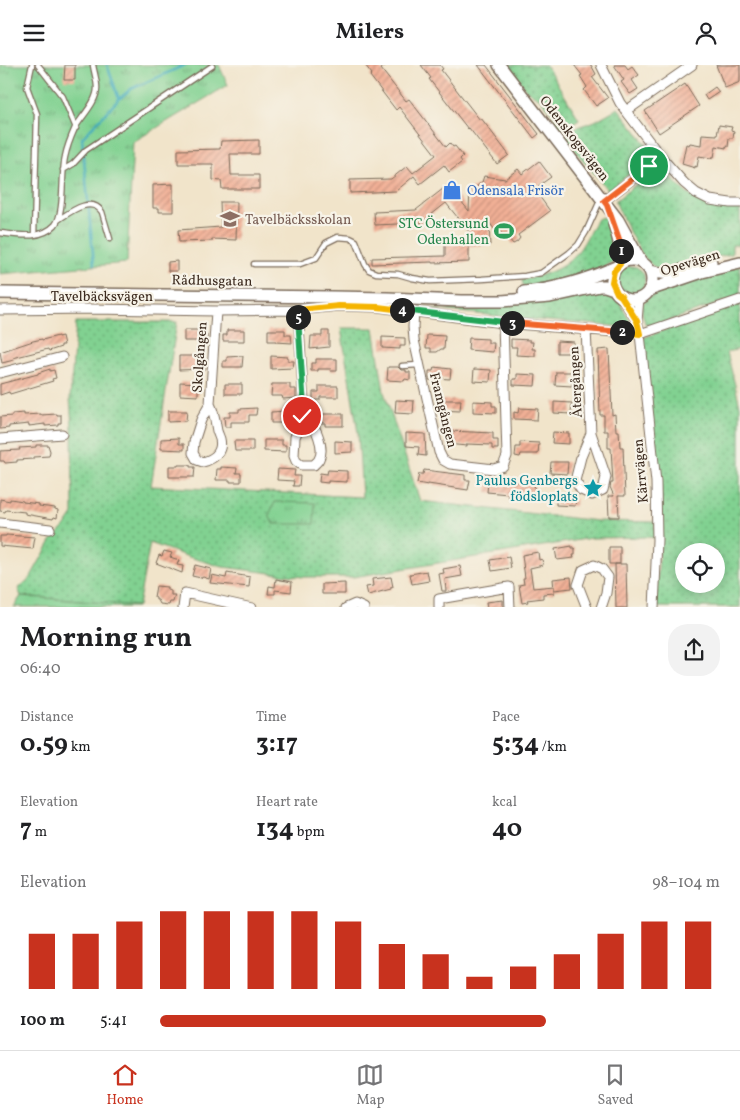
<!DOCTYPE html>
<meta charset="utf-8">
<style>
:root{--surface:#fff;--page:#f2f2f2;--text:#202124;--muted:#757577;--line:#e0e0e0;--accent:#c8321e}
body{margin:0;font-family:Vollkorn,serif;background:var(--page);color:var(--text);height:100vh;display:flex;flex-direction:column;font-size:19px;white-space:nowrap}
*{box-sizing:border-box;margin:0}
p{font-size:16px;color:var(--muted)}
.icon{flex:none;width:28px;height:28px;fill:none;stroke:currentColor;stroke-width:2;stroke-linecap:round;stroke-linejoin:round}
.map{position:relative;height:542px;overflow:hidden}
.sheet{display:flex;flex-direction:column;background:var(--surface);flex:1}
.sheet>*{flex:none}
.fabs{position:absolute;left:675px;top:478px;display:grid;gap:10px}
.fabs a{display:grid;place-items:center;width:50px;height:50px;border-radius:50%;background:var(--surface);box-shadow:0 2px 12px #0003;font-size:25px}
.pin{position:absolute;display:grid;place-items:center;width:42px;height:42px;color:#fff;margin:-21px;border:2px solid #fff;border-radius:50%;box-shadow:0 1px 5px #0007}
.km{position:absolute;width:25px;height:25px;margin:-12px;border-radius:50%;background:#222;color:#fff;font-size:14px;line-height:25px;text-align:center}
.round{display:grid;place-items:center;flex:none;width:52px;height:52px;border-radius:20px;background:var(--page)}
.head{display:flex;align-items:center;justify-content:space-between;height:85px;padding:0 20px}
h1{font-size:28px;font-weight:700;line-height:38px}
.stats{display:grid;grid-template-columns:repeat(3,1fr);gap:8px;height:85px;padding:5px 20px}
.stats div{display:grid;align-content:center}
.stats b{font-size:25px;font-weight:700}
.stats small{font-size:14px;font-weight:400}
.stats p{font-size:14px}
.chart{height:140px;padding:10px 20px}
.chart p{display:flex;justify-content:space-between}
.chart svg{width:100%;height:90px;margin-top:5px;stroke:var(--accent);stroke-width:6}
ul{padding:0 20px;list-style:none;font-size:16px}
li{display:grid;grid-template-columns:80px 60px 1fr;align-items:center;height:38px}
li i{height:12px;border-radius:6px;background:var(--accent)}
header{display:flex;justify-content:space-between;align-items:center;height:65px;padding:0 20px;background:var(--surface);font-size:22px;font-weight:700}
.tabs{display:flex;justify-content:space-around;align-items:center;height:70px;border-top:1px solid var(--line);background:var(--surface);font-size:14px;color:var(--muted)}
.tabs a{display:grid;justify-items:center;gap:2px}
.tabs .active{color:var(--accent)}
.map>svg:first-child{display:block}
</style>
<header><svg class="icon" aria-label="menu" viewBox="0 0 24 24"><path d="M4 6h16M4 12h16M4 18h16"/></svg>Milers<svg class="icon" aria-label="person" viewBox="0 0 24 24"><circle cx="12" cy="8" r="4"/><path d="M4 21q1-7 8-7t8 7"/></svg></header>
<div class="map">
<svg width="740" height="543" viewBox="0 0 740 543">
<defs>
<pattern id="grass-dots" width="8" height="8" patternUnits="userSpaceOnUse" patternTransform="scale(1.25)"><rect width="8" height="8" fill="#81d191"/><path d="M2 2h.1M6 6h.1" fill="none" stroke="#6baa76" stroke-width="1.8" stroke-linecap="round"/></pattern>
<pattern id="park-tufts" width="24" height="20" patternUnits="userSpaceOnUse" patternTransform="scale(1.25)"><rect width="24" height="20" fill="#81d191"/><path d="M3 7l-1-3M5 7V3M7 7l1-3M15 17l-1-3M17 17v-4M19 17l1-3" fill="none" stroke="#6baa76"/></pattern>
<pattern id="building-hatch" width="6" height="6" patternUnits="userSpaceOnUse" patternTransform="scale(1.25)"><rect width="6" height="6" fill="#f2b096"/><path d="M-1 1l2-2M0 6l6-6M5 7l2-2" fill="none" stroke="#c58f7a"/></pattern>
</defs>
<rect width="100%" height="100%" fill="#f7f3e8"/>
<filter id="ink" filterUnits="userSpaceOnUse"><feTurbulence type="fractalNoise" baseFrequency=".02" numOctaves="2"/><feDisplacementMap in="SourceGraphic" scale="10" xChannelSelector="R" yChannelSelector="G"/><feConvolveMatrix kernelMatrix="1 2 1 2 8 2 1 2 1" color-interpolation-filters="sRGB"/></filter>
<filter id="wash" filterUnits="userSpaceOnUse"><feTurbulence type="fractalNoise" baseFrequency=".0096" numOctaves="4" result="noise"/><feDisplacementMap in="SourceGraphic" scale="20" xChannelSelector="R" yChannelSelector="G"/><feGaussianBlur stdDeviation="1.12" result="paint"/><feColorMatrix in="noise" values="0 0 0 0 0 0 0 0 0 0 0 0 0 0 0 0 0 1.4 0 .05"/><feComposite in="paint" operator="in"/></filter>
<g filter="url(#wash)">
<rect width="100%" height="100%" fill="#f1e4ca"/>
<path fill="url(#grass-dots)" stroke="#5e7e58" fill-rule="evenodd" d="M507 0H546L579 54 561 66 553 49 540 34 526 25Z
M618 43 655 90 608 125 565 74C569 61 584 61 595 56 603 52 610 47 618 43Z
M661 100C670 110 679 124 691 131 705 140 724 144 740 141V180H732V189C722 191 711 193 701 195 690 198 670 206 659 204 642 200 622 151 615 136Z
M602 152 607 154 615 172V195C594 213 551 218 524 224L522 215C542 210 562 206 575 190 584 180 590 166 596 155Z
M740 201V231L651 262 645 259C644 253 640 245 643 239 649 223 722 206 740 201Z
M617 215a14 14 0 1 1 28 0a14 14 0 1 1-28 0Z
M599 225 607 226 620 238 629 254 630 258 627 262 525 254 430 244 477 245 487 240Z
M740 238V284L727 287 740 341V542H656L661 458 658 415 643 273ZM684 486H716V519H684Z
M76 257H177L151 421 362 432 358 368 341 263H374L384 327 420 436 598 456 655 457V473L648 472 592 473 353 512H303L223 502 189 492 150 478 138 541 21 531 18 524 30 513 51 476 65 461 73 449 72 363 70 333Z"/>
<path fill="url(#park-tufts)" stroke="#5e7e58" d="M0 0H219L228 20 133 77 127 198 0 209Z
M275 437 315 438 314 459H273L269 450Z
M21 531 138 541 137 542H14Z"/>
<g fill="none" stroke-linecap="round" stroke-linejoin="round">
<path stroke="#3facbd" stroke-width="2.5" d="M107 0 119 34
M94 199 82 73 119 34 131 24 185 0"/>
</g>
<g id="blocks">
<path fill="url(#building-hatch)" d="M65 0H75V15H64Z
M365 0H386L381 4 406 36 409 34 446 82 450 78 453 82 455 81 463 91 460 94 462 97 449 107 444 100 420 119 414 111 396 126 350 128V115L391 114 407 101 413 108 436 90 399 42 396 45 370 11 372 9Z
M421 0H440L443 4 441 5 480 55 481 53 509 90 497 99 469 63 468 64 429 14 431 13Z
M478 0H486L539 69 534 73Z
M574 0H591L596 9 592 12 608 33 596 41 584 25 587 22 580 11 582 10Z
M614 0H625L628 4 632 1 639 10 632 15 638 24 630 29 621 17 624 15Z
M716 0H740V17L725 23Z
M685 19 699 41 659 68 645 46Z
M715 22 719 27 707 35 704 30Z
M719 60 732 62 731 65 734 66 733 73H729L728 82 726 81V83L716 81 714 92H712L711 93 699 91 697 102 695 101V103L682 99 686 79 689 80 690 78 701 80 702 69 717 70Z
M259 75V89H230L231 110H259V124H222L221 116 213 115V99H178V85L220 84 221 76Z
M539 96 551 112 534 124 550 146 518 170 520 173 517 177 513 179 506 170 505 172 500 166 497 168 489 157 490 180 469 181V197L432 198V197L372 199V193L445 191V174L474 173 446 138 421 158 375 160 374 147 416 145 448 120 469 146 470 124 475 123 482 117 484 111 505 114 518 104 522 109Z
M173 119V147H159V143H153V120Z
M220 137H237L236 175 212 174V176L179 177 178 165 221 162Z
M177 196V206H168V197Z
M184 265H203V269L207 270V276H184Z
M227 265H244V276H223V270H227Z
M268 265H285V270H291L292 278 276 277V276H268Z
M322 266H329V282L310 284 311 271H322Z
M427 270 445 271 444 284H441L437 287H431V283H426Z
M58 271V272L62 271 64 280H61V282L49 286 48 284 13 293 14 295 2 298 0 287 33 276 42 274V275Z
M382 272 405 273V281H400V284L382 283Z
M469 273 488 274V278H494L493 287 468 285Z
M511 274 530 275V277H533L532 284H535V291L516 290 517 282H511Z
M557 276 574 277 573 288H557Z
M609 284 612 350 615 349 616 366H619L620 382H623L625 431H618L619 452H609L608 431H614L610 422 611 418H613L611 383H608V366H604V350H600L598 285Z
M179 291H199L200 295H205V304L179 305Z
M243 291 242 302H223V296H227V292Z
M271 291 288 292V296H294L293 303 271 304Z
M316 294H337V306H330L331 304H318V306H311V298H316Z
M388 302H398L401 305H406V307H410V315L405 314 404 316 387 315Z
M434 302 451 304 450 314 434 313V315H429V306H433Z
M50 304V306L54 305 56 313 52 314 53 316 10 329 9 327 0 330V319L38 309V308Z
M474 304 491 305 490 317 473 316Z
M556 307H573L572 321 555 320Z
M517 309 536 310 535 321 513 320V314H517Z
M180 317 198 318V331L180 330Z
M225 319H242V329H225Z
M272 319H290V324H296V333L283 334 282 331H271Z
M319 321H338V332H320V335H313V327H319Z
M396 335 414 336 413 349 395 348Z
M442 335H461L460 346 438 345V339H442Z
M473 336 492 337V341H496V348L473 347Z
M554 337 572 338 571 349 554 348Z
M257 343 256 350H249V357H231V362H225L224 352H230V347H239V344Z
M519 343 538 344 537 355 514 354V347L518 348Z
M168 346H187L186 356 168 357Z
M288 346V352H293V361L283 360V358H271V347Z
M24 348V350L41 349V350L57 349V350H61V358H58V360L45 361V359L29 361V359L9 361V363L0 364V352L12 351V349Z
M320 349H343V361H325V358H320Z
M450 366 493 368V375H498V384H492V380L467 379V381L446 379V370H450Z
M553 367 569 368V379L552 378Z
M406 368 425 369 426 391 418 390 419 382 406 381Z
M179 373V379H184V385L161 384V374Z
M264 375H282V380H286V387L264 386Z
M234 376H253V386H235Z
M335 376 352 377V387L335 388Z
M520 377 539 378 538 389H521L520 392 515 391 516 382H520Z
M36 380H48L50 386 49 391 33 392V394L17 395V397L5 398 4 396H0V386L20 385 19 383 36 382Z
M551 397H568L567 409 550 408Z
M178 400H190V402H195L194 412H169V401H178Z
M221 402 237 403 236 408H241V417H230V415H216L217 404H221Z
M278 404 295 405 294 411H300L299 421H293L294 416 277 415Z
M328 405 347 406V417L328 416V418L319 417 320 408 327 409Z
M424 405 465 410V415H470L468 425 428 419V420L417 418 419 409H423Z
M493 413 535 419 534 424H538L537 434 518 433 508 432V429L487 427 488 418H492Z
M556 429H573V434H576L575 441 556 440Z
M0 434 10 436V434L23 436V437L39 439V441L55 443V444L58 445 57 453 54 452 53 454 25 449V447L6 445 5 447 0 446Z
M6 470 35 472 33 484 0 481V471H6Z
M572 481V483H575V490H573L574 493 557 495 555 484Z
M609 482H620V499H615H626L627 543H616L615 499H609Z
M164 486 172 488 170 492 179 495 177 500 183 501 182 508 156 498 159 490 162 491Z
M538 487 539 495 542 494 543 500 530 503 533 523 554 521V528L543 529V533L527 535 528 537 522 538 519 520 524 519 523 513H525L522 490Z
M509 492 511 503 492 506 490 495Z
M195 500 211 504 209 514 203 512 201 513 192 511Z
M460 501 462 511 445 514 446 526H442L439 509 444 508 443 504Z
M427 506 429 516 412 519 410 509Z
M227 508 250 512 249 522 210 518 212 510 226 513Z
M391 512 393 522H391V524L368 530 366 522 373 521 372 514Z
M571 512 572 523 554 525 553 514Z
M276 514 292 517 291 527 275 525V529H268L269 521 275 522Z
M345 518V529H322V519Z
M156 521 167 522V525L171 526V530H175L173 537H170L169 540 160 539 158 535H156V533L154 532Z
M503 535V543H487L486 537Z"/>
</g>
</g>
<g filter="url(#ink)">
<use href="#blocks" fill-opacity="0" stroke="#7b6b5a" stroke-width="1"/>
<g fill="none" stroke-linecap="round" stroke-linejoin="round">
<defs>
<path id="lane" d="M32 0 27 22 37 49 34 170
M38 0 63 32 76 63
M63 105 73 99 86 85 212 1
M58 155C69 148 91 130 102 147L110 174
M0 168C18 170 41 175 55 160 65 148 61 109 65 92 67 82 71 72 75 63 82 51 97 37 97 23 97 15 94 7 93 0
M254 199H300L316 193 326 178 338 172 350 173 356 176 365 199 369 205 376 208 398 209 412 213 430 216 482 214 525 211 541 208 569 188 578 180 586 167 599 138 603 136
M402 301 419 300"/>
<path id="street" d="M601 0 620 38 661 92 684 118 696 128 710 135 730 138H740
M626 46 692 0
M604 136 661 92
M621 231 637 256
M639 233 637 256 640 269 656 417 657 475 654 543
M0 245 93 244 216 246 298 245 339 241 378 242 503 258 640 269 740 235
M298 245 304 342 300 361 295 372 294 391 296 396 301 400H314C315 398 318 397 319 394 327 380 310 354 304 342
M414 246 413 262 414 275 439 387 443 395 450 399 494 404 503 401 507 391 503 258
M586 264 591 368 581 392 575 416 581 425 592 430 603 425 606 412 591 368
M0 308 62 292
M210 339C215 349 215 356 217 366 218 369 219 371 220 374 223 387 214 394 203 397L197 395 193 388 194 377 201 355 210 339 216 246
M0 374 62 369
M0 458 50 464
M183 543 185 528 252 543
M346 543 355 539 364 543
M439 543V534L509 522 510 543
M587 543 578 520 583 505 594 500 602 504 608 512 606 528 601 543"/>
<path id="secondary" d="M499 0 618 155 641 197
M614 159C618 173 622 184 620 199
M612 215a20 20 0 1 1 40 0a20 20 0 1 1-40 0Z
M650 206C670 213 691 201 711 197
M649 225 702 207 740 198
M524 227C557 224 586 215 616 202
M0 228 332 232 387 233 461 236H502L550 232 600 221H605L614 224"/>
</defs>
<use href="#lane" stroke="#7b6b5a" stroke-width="7"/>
<use href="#street" stroke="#7b6b5a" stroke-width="11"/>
<use href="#secondary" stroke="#7b6b5a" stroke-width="14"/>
<use href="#lane" stroke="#fff" stroke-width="4.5"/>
<use href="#street" stroke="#fff" stroke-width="9"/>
<use href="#secondary" stroke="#fff" stroke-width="11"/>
</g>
</g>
<g fill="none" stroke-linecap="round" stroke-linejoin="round" filter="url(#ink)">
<defs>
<path id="split-1" d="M621 186 620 177 607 140 604 136 649 101"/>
<path id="split-2" d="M621 186 620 199 614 206 612 217 617 228 621 231 637 256 640 269 622 267"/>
<path id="split-3" d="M512 258 622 267"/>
<path id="split-4" d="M402 245 512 258"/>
<path id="split-5" d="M298 252V245L339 241 378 242 402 245"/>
<path id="split-6" d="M298 252 304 342 302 351"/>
</defs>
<use href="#split-1" stroke="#fff" stroke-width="10"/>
<use href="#split-2" stroke="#fff" stroke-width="10"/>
<use href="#split-3" stroke="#fff" stroke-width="10"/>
<use href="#split-4" stroke="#fff" stroke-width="10"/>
<use href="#split-5" stroke="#fff" stroke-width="10"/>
<use href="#split-6" stroke="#fff" stroke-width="10"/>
<use href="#split-1" stroke="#f0652b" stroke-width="6"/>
<use href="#split-2" stroke="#f5b400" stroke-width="6"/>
<use href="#split-3" stroke="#f0652b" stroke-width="6"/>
<use href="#split-4" stroke="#22a559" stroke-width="6"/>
<use href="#split-5" stroke="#f5b400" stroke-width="6"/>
<use href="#split-6" stroke="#22a559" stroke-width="6"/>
</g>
<defs>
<symbol id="shop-bare" viewBox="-9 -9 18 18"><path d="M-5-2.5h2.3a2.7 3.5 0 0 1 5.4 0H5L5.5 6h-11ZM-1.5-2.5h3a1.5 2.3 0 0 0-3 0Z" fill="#3f7fe0" stroke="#f7f3e8" stroke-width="2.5" paint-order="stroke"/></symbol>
<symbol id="school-bare" viewBox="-9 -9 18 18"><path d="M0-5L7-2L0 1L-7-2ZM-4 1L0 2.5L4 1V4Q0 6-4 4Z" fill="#8d6e63" stroke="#f7f3e8" stroke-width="2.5" paint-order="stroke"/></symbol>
<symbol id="stadium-bare" viewBox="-9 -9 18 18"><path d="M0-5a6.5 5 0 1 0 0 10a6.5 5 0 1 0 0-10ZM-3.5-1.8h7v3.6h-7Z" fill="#2e9e5b" stroke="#f7f3e8" stroke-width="2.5" paint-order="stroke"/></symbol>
<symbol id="sight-bare" viewBox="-9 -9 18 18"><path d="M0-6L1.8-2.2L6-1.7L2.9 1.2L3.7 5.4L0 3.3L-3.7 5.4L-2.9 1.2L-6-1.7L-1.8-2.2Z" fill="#0f9aa8" stroke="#f7f3e8" stroke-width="2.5" paint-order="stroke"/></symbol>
</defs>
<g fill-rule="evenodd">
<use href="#shop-bare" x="438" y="111" width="28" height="28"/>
<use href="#school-bare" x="216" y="140" width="28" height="28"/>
<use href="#stadium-bare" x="490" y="152" width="28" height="28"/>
<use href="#sight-bare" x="579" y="409" width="28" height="28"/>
</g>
<g text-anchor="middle" stroke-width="4.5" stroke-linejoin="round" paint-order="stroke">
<g font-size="14" fill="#3b2a1e" stroke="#f7f3e8">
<text transform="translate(575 73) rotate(52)" y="5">Odenskogsvägen</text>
<text transform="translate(690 197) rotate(-17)" y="5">Opevägen</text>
<text transform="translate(212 215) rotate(1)" y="5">Rådhusgatan</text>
<text x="102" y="236">Tavelbäcksvägen</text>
<text transform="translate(199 292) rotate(-86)" y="5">Skolgången</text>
<text transform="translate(575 317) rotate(-93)" y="5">Återgången</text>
<text transform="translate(444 345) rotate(76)" y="5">Framgången</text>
<text transform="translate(640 406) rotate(-95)" y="5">Kärrvägen</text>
</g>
<g font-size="14" fill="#366cbe" stroke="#f7f3e8" text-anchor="start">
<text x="467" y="130">Odensala Frisör</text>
</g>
<g font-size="14" fill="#785e54" stroke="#f7f3e8" text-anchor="start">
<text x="245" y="159">Tavelbäcksskolan</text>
</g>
<g font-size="14" fill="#27864d" stroke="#f7f3e8" text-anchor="end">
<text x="489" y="163">STC Östersund<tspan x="489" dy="16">Odenhallen</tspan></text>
</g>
<g font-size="14" fill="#0d838f" stroke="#f7f3e8" text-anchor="end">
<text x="578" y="420">Paulus Genbergs<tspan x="578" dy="16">födsloplats</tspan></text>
</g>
</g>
</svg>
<div class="fabs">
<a><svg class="icon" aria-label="locate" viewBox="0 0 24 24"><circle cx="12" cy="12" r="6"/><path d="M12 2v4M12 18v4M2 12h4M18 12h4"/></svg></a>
</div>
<div class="pin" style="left:649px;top:101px;background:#1e9e55"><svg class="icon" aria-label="arrive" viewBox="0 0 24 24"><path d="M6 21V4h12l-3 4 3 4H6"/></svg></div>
<div class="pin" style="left:302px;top:351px;background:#d93025"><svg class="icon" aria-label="check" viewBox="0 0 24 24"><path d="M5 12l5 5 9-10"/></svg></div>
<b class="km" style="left:621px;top:186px">1</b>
<b class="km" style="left:622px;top:267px">2</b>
<b class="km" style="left:512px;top:258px">3</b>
<b class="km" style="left:402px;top:245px">4</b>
<b class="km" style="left:298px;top:252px">5</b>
</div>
<section class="sheet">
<div class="head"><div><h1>Morning run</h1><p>06:40</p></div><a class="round"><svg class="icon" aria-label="share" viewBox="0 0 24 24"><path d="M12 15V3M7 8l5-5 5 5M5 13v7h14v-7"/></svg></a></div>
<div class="stats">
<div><p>Distance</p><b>0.59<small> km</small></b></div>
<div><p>Time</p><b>3:17</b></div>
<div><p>Pace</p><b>5:34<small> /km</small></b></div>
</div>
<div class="stats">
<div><p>Elevation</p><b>7<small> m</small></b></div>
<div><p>Heart rate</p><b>134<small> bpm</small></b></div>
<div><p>kcal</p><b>40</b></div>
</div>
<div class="chart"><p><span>Elevation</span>98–104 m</p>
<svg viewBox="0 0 160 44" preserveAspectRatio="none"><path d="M5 44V17M15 44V17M25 44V11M35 44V6M45 44V6M55 44V6M65 44V6M75 44V11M85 44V22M95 44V27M105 44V38M115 44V33M125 44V27M135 44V17M145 44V11M155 44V11"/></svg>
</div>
<ul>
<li><b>100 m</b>5:41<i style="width:69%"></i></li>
</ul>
</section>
<nav class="tabs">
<a class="active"><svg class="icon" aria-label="home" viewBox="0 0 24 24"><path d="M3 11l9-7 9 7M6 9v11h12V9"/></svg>Home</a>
<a><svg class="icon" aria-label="map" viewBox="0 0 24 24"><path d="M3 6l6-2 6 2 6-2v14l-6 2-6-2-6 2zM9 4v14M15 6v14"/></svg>Map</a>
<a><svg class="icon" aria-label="saved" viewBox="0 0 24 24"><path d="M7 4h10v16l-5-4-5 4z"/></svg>Saved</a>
</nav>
